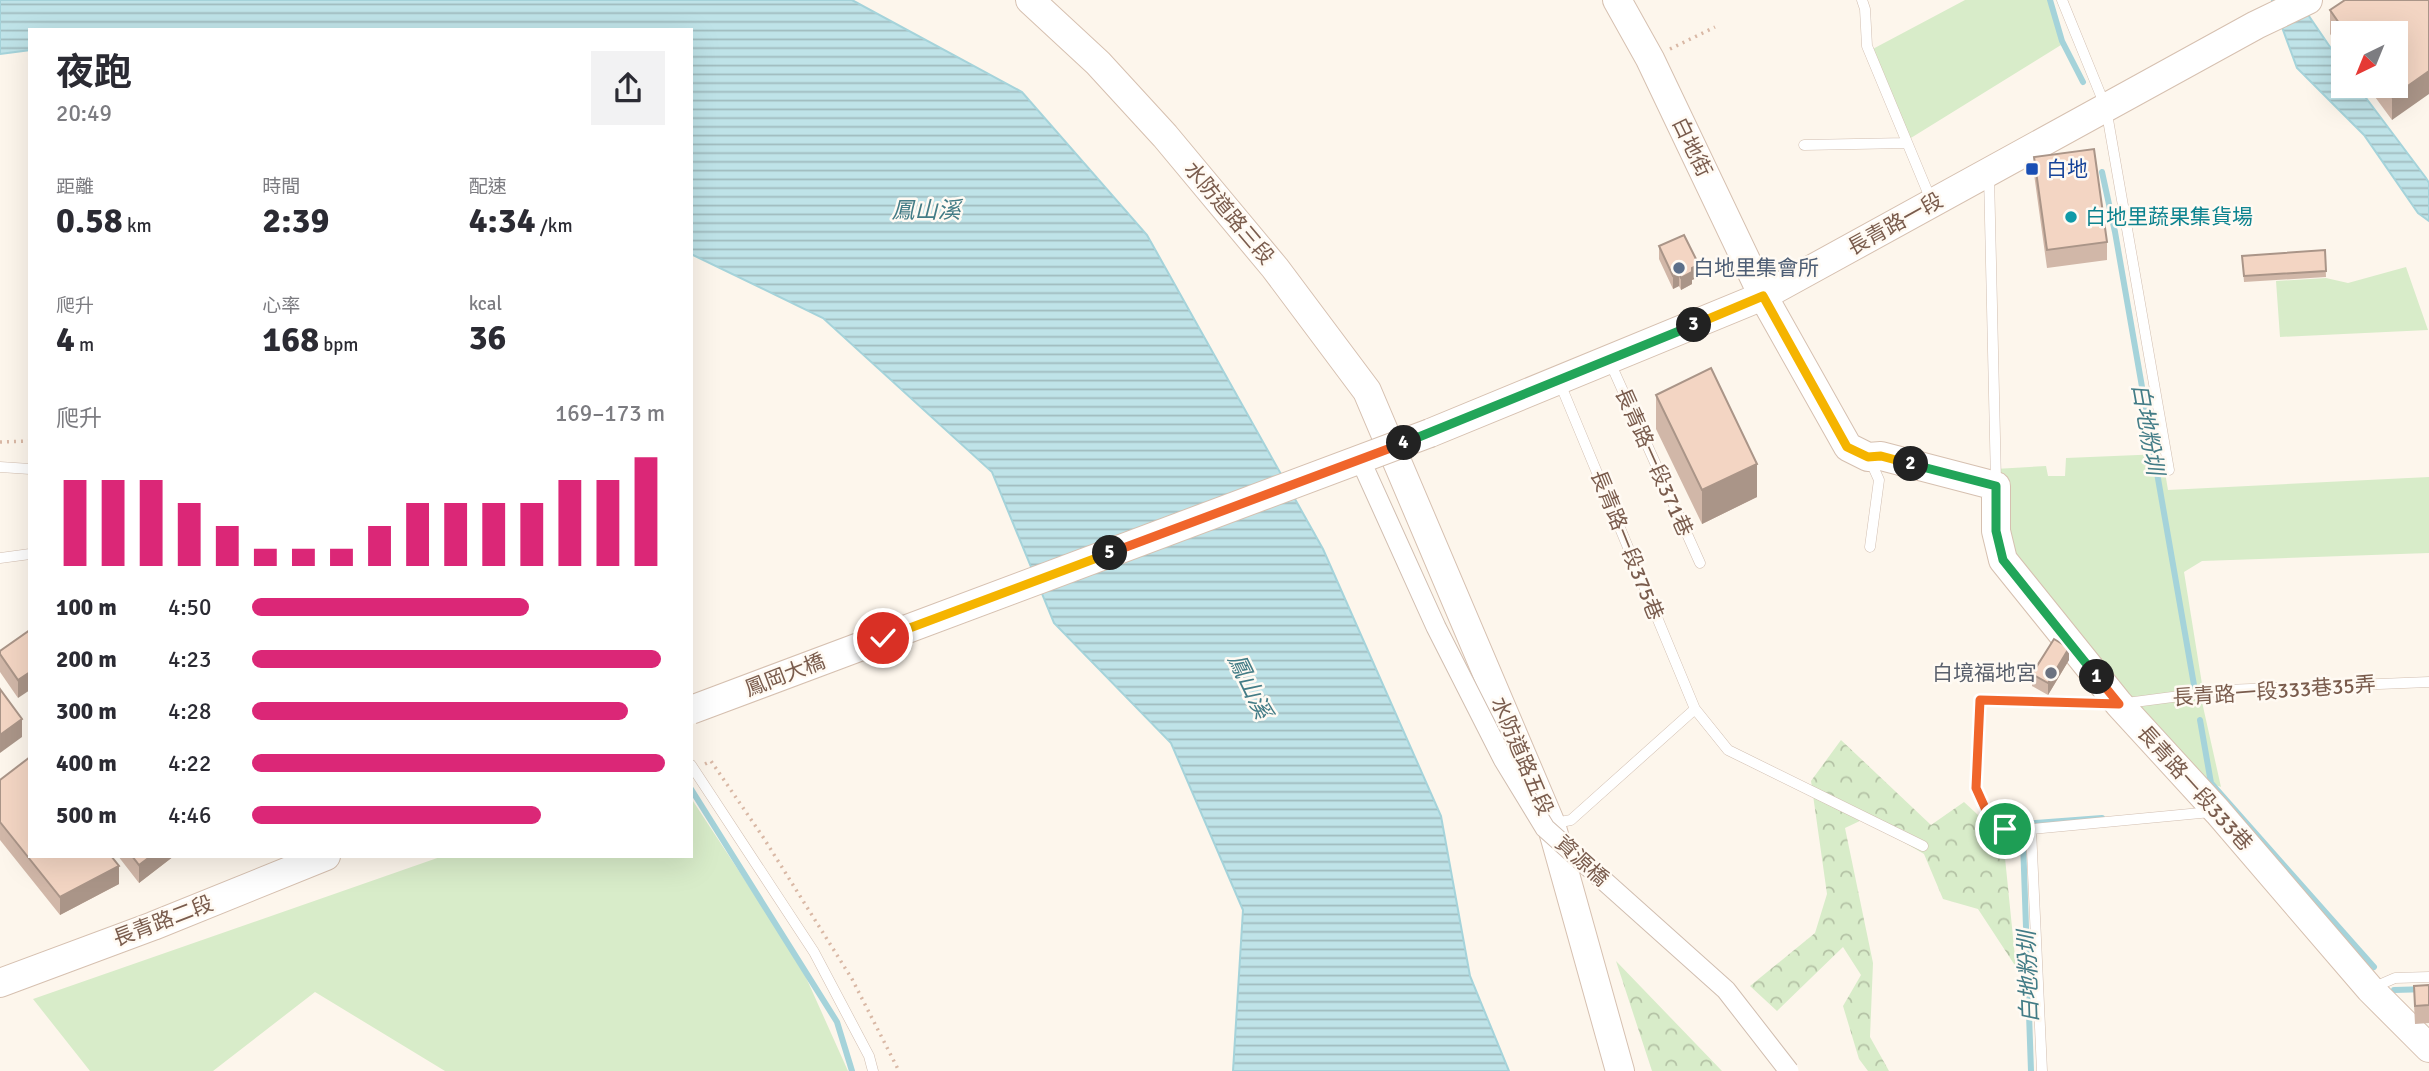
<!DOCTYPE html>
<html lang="zh-TW">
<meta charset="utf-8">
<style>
:root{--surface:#fff;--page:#f2f2f3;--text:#2b2b33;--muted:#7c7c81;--accent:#db2777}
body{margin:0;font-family:Signika,"Noto Sans TC",sans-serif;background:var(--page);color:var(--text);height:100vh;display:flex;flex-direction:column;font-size:26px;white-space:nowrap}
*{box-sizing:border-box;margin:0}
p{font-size:23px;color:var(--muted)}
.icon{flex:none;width:38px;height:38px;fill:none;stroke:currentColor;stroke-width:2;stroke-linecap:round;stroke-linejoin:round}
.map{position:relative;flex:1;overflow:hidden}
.details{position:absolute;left:28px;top:28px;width:665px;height:830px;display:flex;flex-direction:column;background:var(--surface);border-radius:0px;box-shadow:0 7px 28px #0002}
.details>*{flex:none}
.needle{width:46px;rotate:223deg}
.controls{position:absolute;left:2331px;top:21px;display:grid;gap:14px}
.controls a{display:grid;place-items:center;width:77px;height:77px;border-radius:0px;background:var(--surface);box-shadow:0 7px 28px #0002;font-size:35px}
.pin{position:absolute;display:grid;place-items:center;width:60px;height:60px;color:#fff;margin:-30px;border:4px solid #fff;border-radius:50%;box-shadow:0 2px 7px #0007}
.km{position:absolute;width:35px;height:35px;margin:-18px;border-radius:50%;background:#222;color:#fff;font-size:19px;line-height:35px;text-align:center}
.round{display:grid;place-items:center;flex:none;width:74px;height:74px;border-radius:0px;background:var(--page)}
.summary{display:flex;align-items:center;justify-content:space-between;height:119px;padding:0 28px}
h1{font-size:38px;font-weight:700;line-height:52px}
.stats{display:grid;grid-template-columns:repeat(3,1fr);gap:10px;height:119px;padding:7px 28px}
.stats div{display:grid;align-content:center}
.stats b{font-size:35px;font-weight:700}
.stats small{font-size:19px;font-weight:400}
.stats p{font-size:19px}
.chart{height:196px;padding:14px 28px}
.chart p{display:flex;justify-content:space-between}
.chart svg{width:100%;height:126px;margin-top:7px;stroke:var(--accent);stroke-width:6}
ul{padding:0 28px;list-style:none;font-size:23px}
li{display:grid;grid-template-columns:112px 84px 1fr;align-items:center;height:52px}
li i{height:18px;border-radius:9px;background:var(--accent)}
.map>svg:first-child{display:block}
</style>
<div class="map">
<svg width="2429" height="1071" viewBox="0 0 2429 1071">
<defs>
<pattern id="forest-crowns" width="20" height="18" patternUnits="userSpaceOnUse" patternTransform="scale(1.75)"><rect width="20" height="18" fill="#d8ecc9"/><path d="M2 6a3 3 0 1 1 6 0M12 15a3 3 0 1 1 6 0" fill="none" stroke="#b4c2a5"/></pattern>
<pattern id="water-rules" width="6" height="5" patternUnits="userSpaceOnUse" patternTransform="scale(1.75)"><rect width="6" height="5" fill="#bfe3e8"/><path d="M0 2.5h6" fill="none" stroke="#a0bbbe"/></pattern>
</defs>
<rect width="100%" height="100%" fill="#fdf6ec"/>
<path fill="#d8ecc9" d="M1965 0H2048L2061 45 1906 141 1869 51Z
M2406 267 2428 330 2280 337 2276 281 2326 278 2348 283Z
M2162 454 2168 490 2429 477V553L2202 561 2184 572 2202 684V702L2221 787 2200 779 2000 544 1995 469 2046 466 2048 476H2065L2066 458Z
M691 798 800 964 848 1071H445L315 992 213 1071H90L33 999 443 856H691Z"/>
<path fill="url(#forest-crowns)" d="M1841 740 1931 825 1964 802 2003 838 2016 967 1978 909 1943 899 1924 854 1864 819 1845 828 1873 963 1870 1037 1889 1071H1868L1859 1059 1843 1006 1861 975 1843 947 1777 1011 1750 986 1815 933 1827 894 1811 781Z
M1616 961 1722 1071H1652Z"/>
<path fill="url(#water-rules)" stroke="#a5d3da" stroke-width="2" d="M0 0H852L1022 92 1147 235 1323 549 1441 816 1470 976 1509 1071H1233L1243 910 1171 743 1054 623 992 472 823 318 691 254V30H30V50L0 54Z
M2272 0H2298L2343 66V86H2357L2426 178 2429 183V221L2418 213 2364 135 2297 68Z"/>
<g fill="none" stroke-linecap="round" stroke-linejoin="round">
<path stroke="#a5d3da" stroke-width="6" d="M2050 0 2062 41 2083 82
M2102 172 2115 232 2194 685
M2200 720 2211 783 2374 967
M691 789 837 1022 852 1071
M2022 824 2102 818
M2023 841 2031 1071
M2394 990 2429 989"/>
<defs>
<path id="lane" d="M1862 0 1865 9 1867 46 1931 200
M2062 0 2106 108 2169 470
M1804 145 1906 143
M1989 175 1996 482
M1609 360 1700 563
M0 467 30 469
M1870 547 1879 480 1870 460
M0 558 30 554
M1695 709 1728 750 1923 846
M691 765 814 952 869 1056 873 1071
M1555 823 1571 820 1695 709 1559 381
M2031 829H2005L1990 819 1976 788 1981 700 2119 704 2226 690 2429 682
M2372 988 2395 978 2429 977
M2042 1071 2031 829 2211 812"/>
<path id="secondary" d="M1030 0 1098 63 1165 136 1275 268 1367 391 1551 824 1620 1071
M1617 0 1650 59 1763 296 1848 447 1868 457 1881 456 1996 486V531L2003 560 2119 704 2218 812 2370 989 2429 1048
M1430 433 1763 296 2256 25 2308 0
M0 983 153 926 326 856"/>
</defs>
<use href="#lane" stroke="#d1beb0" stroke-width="11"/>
<use href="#secondary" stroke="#d6c0b0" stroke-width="30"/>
<path stroke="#d9b8a5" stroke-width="3.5" stroke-dasharray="2 5" stroke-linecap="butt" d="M1670 49 1715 27
M0 442 30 441
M705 764 711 761 763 837 852 979 899 1071"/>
<use href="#lane" stroke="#fff" stroke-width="10"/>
<use href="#secondary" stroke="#fff" stroke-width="28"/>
<defs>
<path id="street-bridge" d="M1360 459 1436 627 1503 759 1545 828 1726 990 1789 1071"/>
<path id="secondary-bridge" d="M691 710 1430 433"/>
</defs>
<use href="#street-bridge" stroke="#d1beb0" stroke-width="21" stroke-linecap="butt"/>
<use href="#secondary-bridge" stroke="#d6c0b0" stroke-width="30" stroke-linecap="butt"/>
<use href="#street-bridge" stroke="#fff" stroke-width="19"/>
<use href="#secondary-bridge" stroke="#fff" stroke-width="28"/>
</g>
<path fill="#d1b7a8" d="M2429 0 2392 120 2367 86H2396V33H2343V52L2330 34V10Z
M2034 157 2107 242V260L2047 268 2034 174Z
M1659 246 1699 277 1692 280V284L1681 290 1679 286 1673 289 1659 259Z
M2325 250 2326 277 2244 282 2242 256Z
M1656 395 1757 497 1702 524 1656 429Z
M30 630 18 698 0 672V651Z
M2069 660 2048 695 2032 686V674Z
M0 780 119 884 60 915 0 840Z
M118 856H174L139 883Z
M2429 985V1023L2415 1024 2414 1004V986Z"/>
<path fill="#aa9588" d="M2429 71V94L2392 120V97Z
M1699 265V277L1692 280V284L1681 290V278L1692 268Z
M1679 274V286L1673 289V276Z
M1757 464V497L1702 524V490Z
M2069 648V660L2048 695V683Z
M30 672V690L18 698V680Z
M22 719V737L0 753V735Z
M151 856H174L139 883V865Z
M119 866V884L60 915V897Z"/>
<path fill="#f3d5c3" stroke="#aa9588" stroke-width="2" d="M2345 0H2429V71L2392 97 2384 86H2396V33H2346L2330 10Z
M2094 149 2107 242 2047 250 2034 157Z
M1684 235 1699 265 1692 268V272L1681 278 1679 274 1673 276 1659 246Z
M2325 250 2326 271 2244 276 2242 256Z
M1711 368 1757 464 1702 490 1656 395Z
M30 630V672L18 680 0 654V651Z
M2054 639 2069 648 2048 683 2032 674Z
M0 689 22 719 0 735Z
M30 757V856H111L119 866 60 897 0 822V780Z
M132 856H151L139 865Z
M2429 985V1005L2415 1006 2414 986Z"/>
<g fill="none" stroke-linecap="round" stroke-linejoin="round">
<defs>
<path id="split-1" d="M2005 829 1990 819 1976 788 1980 700 2119 704 2097 677"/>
<path id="split-2" d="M1911 464 1996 486V531L2003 560 2097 677"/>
<path id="split-3" d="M1694 325 1763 296 1847 447 1868 457 1881 456 1911 464"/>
<path id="split-4" d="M1404 443 1694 325"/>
<path id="split-5" d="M1110 553 1404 443"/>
<path id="split-6" d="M883 638 1110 553"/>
</defs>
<use href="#split-1" stroke="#fff" stroke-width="14"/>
<use href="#split-2" stroke="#fff" stroke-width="14"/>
<use href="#split-3" stroke="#fff" stroke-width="14"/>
<use href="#split-4" stroke="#fff" stroke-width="14"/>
<use href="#split-5" stroke="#fff" stroke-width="14"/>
<use href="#split-6" stroke="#fff" stroke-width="14"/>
<use href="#split-1" stroke="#f0652b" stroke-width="9"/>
<use href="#split-2" stroke="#22a559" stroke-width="9"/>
<use href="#split-3" stroke="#f5b400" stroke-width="9"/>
<use href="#split-4" stroke="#22a559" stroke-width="9"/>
<use href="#split-5" stroke="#f0652b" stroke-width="9"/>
<use href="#split-6" stroke="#f5b400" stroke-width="9"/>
</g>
<rect fill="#1a4fb4" stroke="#fffaf3" stroke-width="2.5" x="2025" y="162" width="14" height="14" rx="3.5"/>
<circle fill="#0f9aa8" stroke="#fffaf3" stroke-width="2.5" cx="2071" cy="217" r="7"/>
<circle fill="#5c6f8a" stroke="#fffaf3" stroke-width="2.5" cx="1679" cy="268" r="7"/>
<circle fill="#6b7280" stroke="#fffaf3" stroke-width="2.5" cx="2051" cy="673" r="7"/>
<g text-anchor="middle" stroke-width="5" stroke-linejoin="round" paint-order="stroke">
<g font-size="21" fill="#7a5c4d" stroke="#fffaf3">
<text transform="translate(1692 147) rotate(64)" y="7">白地街</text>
<text transform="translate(1229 213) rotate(50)" y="7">水防道路三段</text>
<text transform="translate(1895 224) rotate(-29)" y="7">長青路一段</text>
<text transform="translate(1654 462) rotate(66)" y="7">長青路一段371巷</text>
<text transform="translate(1627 545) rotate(68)" y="7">長青路一段375巷</text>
<text transform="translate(785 675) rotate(-21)" y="7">鳳岡大橋</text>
<text transform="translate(2274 691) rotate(-4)" y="7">長青路一段333巷35弄</text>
<text transform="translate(1522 756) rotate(67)" y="7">水防道路五段</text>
<text transform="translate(2195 788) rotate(48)" y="7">長青路一段333巷</text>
<text transform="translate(1582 861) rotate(42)" y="7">資源橋</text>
<text transform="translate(163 921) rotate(-21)" y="7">長青路二段</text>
</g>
<g font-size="21" fill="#164399" stroke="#fffaf3" text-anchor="start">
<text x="2046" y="176">白地</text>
</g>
<g font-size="21" fill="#0d838f" stroke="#fffaf3" text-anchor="start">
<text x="2085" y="224">白地里蔬果集貨場</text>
</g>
<g font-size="21" fill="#4e5e75" stroke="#fffaf3" text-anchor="start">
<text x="1693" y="275">白地里集會所</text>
</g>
<g font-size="21" fill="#5b616d" stroke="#fffaf3" text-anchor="end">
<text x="2037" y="680">白境福地宮</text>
</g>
<g font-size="23" font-style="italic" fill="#437c86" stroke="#fffaf3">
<text x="926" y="218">鳳山溪</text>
<text transform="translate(2148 429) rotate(80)" y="8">白地粉圳</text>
<text transform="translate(1250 686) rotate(64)" y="8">鳳山溪</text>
<text transform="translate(2028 977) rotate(-92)" y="8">白地粉圳</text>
</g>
</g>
</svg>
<div class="controls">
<a><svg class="needle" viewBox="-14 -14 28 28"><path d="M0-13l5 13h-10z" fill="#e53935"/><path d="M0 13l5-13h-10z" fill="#7c7c81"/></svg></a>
</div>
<div class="pin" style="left:2005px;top:829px;background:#1e9e55"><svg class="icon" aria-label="arrive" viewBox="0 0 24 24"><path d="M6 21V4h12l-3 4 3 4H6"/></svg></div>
<div class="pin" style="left:883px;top:638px;background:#d93025"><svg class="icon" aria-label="check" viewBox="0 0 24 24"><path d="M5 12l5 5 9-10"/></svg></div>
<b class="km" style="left:2097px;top:677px">1</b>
<b class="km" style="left:1911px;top:464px">2</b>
<b class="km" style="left:1694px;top:325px">3</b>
<b class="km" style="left:1404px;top:443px">4</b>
<b class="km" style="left:1110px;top:553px">5</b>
<section class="details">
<div class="summary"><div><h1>夜跑</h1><p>20:49</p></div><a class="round"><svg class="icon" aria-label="share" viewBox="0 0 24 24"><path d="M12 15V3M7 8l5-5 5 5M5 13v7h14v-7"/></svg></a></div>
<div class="stats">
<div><p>距離</p><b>0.58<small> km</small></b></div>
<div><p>時間</p><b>2:39</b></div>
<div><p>配速</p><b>4:34<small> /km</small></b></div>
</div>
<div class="stats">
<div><p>爬升</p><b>4<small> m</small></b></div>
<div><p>心率</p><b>168<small> bpm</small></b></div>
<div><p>kcal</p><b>36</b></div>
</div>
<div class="chart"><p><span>爬升</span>169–173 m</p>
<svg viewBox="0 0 160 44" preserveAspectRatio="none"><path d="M5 44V14M15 44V14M25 44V14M35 44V22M45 44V30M55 44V38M65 44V38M75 44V38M85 44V30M95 44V22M105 44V22M115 44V22M125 44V22M135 44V14M145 44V14M155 44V6"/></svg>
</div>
<ul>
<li><b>100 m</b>4:50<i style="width:67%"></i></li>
<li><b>200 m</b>4:23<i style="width:99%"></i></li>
<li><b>300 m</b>4:28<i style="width:91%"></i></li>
<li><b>400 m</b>4:22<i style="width:100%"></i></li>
<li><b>500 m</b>4:46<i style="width:70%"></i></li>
</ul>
</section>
</div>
